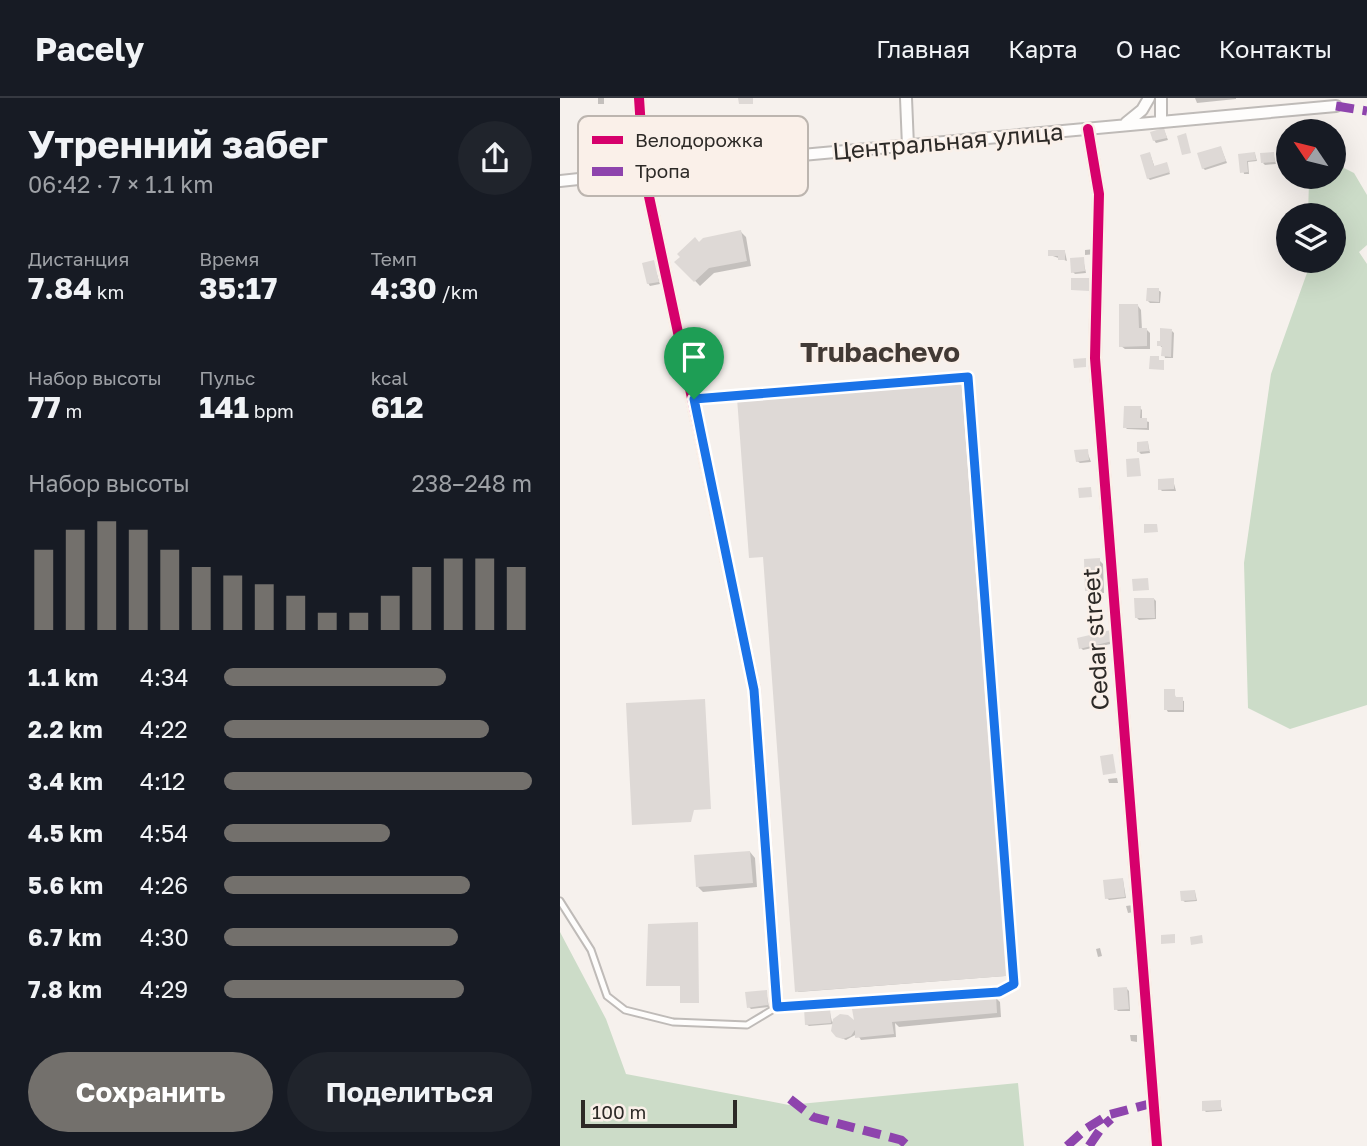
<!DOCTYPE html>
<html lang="ru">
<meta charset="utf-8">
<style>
:root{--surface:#171b24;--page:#20242c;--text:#f1f3f6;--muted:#9ea1a6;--line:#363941;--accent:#73706c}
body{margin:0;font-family:"Golos Text",sans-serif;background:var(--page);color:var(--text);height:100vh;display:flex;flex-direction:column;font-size:26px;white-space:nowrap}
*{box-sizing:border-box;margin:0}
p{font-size:23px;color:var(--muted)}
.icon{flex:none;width:38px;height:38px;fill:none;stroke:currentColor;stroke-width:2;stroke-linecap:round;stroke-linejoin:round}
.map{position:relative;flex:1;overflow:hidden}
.drawer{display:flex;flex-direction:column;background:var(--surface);width:560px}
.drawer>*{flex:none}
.needle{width:46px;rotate:305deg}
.buttons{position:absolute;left:716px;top:21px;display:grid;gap:14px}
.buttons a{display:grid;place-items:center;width:70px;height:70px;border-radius:50%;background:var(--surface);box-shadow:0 7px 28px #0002;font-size:35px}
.scale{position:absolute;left:21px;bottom:18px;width:156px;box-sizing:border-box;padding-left:7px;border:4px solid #2d2a27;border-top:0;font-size:19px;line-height:24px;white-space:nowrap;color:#2d2a27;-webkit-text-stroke:5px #faf0e9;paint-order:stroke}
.pin{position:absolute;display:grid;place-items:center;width:60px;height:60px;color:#fff;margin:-72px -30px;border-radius:50% 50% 50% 0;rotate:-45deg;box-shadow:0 0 7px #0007}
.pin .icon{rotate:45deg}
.round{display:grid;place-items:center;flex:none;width:74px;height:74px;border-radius:37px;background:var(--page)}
.headline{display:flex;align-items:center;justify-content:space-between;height:119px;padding:0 28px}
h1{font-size:38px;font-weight:700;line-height:52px}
.figures{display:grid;grid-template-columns:repeat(3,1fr);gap:10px;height:119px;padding:7px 28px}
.figures div{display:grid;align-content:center}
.figures b{font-size:30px;font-weight:700}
.figures small{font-size:19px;font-weight:400}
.figures p{font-size:19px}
.chart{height:196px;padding:14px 28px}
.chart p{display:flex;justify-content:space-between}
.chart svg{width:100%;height:126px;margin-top:7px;stroke:var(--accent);stroke-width:6}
.cta{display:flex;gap:14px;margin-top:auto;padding:14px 28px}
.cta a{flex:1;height:80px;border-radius:42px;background:var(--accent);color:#fff;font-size:28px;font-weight:700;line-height:80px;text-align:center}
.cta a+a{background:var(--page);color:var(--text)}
ul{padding:0 28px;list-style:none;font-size:23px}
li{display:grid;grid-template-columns:112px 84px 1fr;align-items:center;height:52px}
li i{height:18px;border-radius:9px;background:var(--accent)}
header{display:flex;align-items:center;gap:42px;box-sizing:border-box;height:98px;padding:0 35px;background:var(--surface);border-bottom:2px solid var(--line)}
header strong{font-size:33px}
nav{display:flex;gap:38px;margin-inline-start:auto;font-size:24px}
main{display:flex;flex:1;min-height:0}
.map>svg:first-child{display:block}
</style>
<header>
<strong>Pacely</strong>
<nav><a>Главная</a><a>Карта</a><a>О нас</a><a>Контакты</a></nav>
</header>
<main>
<section class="drawer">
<div class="headline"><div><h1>Утренний забег</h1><p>06:42 · 7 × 1.1 km</p></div><a class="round"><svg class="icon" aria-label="share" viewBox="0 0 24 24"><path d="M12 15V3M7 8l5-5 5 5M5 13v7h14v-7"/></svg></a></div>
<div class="figures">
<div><p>Дистанция</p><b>7.84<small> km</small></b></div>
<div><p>Время</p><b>35:17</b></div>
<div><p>Темп</p><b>4:30<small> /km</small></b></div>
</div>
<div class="figures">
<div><p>Набор высоты</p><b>77<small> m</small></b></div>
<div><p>Пульс</p><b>141<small> bpm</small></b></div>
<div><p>kcal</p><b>612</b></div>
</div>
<div class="chart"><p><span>Набор высоты</span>238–248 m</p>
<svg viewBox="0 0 160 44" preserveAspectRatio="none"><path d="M5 44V16M15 44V9M25 44V6M35 44V9M45 44V16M55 44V22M65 44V25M75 44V28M85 44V32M95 44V38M105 44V38M115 44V32M125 44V22M135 44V19M145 44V19M155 44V22"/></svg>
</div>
<ul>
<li><b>1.1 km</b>4:34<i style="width:72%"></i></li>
<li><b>2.2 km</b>4:22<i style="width:86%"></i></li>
<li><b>3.4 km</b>4:12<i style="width:100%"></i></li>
<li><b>4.5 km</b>4:54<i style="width:54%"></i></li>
<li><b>5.6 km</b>4:26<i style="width:80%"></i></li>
<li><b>6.7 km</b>4:30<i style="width:76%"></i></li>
<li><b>7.8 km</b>4:29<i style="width:78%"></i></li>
</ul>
<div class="cta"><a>Сохранить</a><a>Поделиться</a></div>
</section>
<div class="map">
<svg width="807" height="1048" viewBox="0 0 807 1048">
<rect width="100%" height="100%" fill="#f6f1ed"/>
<path fill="#ccdcc8" d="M774 65 794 75 807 97V147L799 154 807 166V607L730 631 688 610 684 465 711 276 748 172V163H774V117H748L749 83 752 79H774Z
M0 834 46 921 66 976 229 1007 458 985 464 1048H0Z"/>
<path fill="#0003" d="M38 0H44V6H38Z
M635 0H676V1L637 5Z
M604 32 608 42 596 45 594 42Z
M661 50 667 65 645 72 643 70Z
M713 55 716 66 705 67 703 65Z
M590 56 595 70 606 66 610 76 590 82 588 80Z
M695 56 697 63 688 64 689 76H684L680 57Z
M181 134 186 139 191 168 154 175 140 188 117 164 139 146Z
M535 151 536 156 525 157V152Z
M505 154 507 163 490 157Z
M523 161 526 175 515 176 513 174Z
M93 164 100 186 90 188 88 185Z
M598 192 601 194 600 205H590L588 203Z
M578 208 581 212 582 232 586 231 590 235V251H565L561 248Z
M612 233 614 235 613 260H605L603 250 599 247Z
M401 285 445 878 238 894Z
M580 310 582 312V322L589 324V332L567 331 565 329Z
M588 345 590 355 581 356 579 354Z
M527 353 531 364 520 365 517 363Z
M613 382 616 393H602L600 391Z
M539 462 543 466 544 495 531 496 527 492Z
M594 501 596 503V521L579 522 577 520Z
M550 534 555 545 523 552 521 550Z
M614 593 616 601 624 603V614H608L606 611Z
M557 680 558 685H549L548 681Z
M190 754 195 760 197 789 143 794 138 789Z
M563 782 566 800 549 802 547 800Z
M635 794 637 803 625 804 622 802Z
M573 807 574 814 568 815 566 808Z
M540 850 542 858 538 859 536 851Z
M567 891 569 893 570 913H558L556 911Z
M206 893 209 909 191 911 189 909Z
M435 899 440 904 441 919 339 929 335 925 336 939 301 942 297 936 286 942 277 938 274 926 249 928 246 926 269 910 272 924 280 918 296 927Z
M570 937H577V944L571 943Z
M660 1004 662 1013 646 1014 644 1012Z"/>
<path fill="#ded9d6" d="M178 0H193V6H179Z
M604 30 607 40 593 43 590 34Z
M626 35 631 55 622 57 617 38Z
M661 48 666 63 642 71 637 55Z
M590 54 594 68 607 64 610 74 587 81 580 57Z
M695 54 696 62 687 63 688 74 680 75 678 56Z
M714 54 715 64 701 65 700 55Z
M181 132 187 163 149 170 134 184 114 164 120 159 117 156 135 139 139 144 143 140Z
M488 152H505V162H498V158H488Z
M524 159 525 173 511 175 510 160Z
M94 162 99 184 87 186 82 165Z
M511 180H529V193L511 192Z
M587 190H599V204L586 203Z
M559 206H578L579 230H587V248L559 249Z
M600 230 612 231 611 259 601 258 602 248H597V243H600Z
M590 258H599V262H604V272L589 271Z
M526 260V269L514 270 513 261Z
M401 283 446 878 235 894 203 459 189 460 177 300Z
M564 308H581L580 320H587V330H563Z
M588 343 589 353 577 354V344Z
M528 351 529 362 516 364 514 352Z
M579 360 581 378 567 379 566 361Z
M614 380V391L598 392V381Z
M531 389 532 399 519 400 518 390Z
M584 426H597L598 434 584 435Z
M540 460 541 492 525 493 524 461Z
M588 480 589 492 573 493 572 481Z
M574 500H594L595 520H575Z
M551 532 553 543 519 551 517 540Z
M604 591H615V599H623V612H604Z
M145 601 151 711 134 712 131 724 72 727 66 605Z
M553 656 556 675 543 677 540 658Z
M190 753 193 785 136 789 134 757Z
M563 780 565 799 545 801 543 782Z
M635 792 636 802 621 803 620 793Z
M138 824 139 905H120V888H86L88 826Z
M615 836V845L601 846V837Z
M642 837 643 845 631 847 630 839Z
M567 889 569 911 554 912 553 890Z
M207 892 208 907 187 910 185 894Z
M436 897 437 915 332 924 334 936 295 940V932L291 938 283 941 276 939 271 933 273 921 280 916 288 917 294 922 292 911Z
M270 908 271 925 245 927 244 910Z
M661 1002V1012L642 1013V1003Z"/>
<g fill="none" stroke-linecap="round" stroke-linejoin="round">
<defs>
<path id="service" d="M0 803 31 852 47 898 65 912 113 924 187 927 217 909 439 894 454 886 408 279 133 301"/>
<path id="minor" d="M79 0 84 75 194 591 217 909
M346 0 348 48
M601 0V23
M566 25 582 12 589 0
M528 31 539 96 535 260 597 1048
M0 83 242 57 776 8"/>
</defs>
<use href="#service" stroke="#bfbbb8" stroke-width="9"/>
<use href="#minor" stroke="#bfbbb8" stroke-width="14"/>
<use href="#service" stroke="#fefdfc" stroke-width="5"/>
<use href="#minor" stroke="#fefdfc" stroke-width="10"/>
<path stroke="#8e44ad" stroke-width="9" stroke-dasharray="18 9" stroke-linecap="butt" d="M776 8 807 13
M230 1001 253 1019 341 1042 348 1048
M507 1048 527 1030 548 1017 593 1005
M529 1048 542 1029 551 1021"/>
<defs>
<path id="cycleway" d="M79 0 84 75 194 591 217 909
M528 31 539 96 535 260 597 1048"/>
</defs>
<use href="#cycleway" stroke="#faf0e9" stroke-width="15"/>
<use href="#cycleway" stroke="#d6006c" stroke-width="10"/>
</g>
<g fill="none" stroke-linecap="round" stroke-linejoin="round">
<defs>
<path id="route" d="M408 279 454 886 439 894 217 909 194 592 134 301Z"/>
</defs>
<use href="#route" stroke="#fff" stroke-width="14"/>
<use href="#route" stroke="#1a73e8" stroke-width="9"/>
</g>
<g text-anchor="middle" stroke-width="5" stroke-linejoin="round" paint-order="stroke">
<g font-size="24" fill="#2d2a27" stroke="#faf0e9">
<text transform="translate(388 44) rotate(-5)" y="8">Центральная улица</text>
<text transform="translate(536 541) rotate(-94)" y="8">Cedar street</text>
</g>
<g font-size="28" font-weight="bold" fill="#423a35" stroke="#faf0e9">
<text x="320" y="264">Trubachevo</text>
</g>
</g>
<rect x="18" y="18" width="230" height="80" rx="10" fill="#faf0e9" stroke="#bcb5af" stroke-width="2"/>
<rect x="32" y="38" width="31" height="8" fill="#d6006c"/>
<rect x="32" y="69" width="31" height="9" fill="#8e44ad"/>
<g font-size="19" fill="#2d2a27">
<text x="75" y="49">Велодорожка</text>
<text x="75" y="80">Тропа</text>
</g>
</svg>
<div class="buttons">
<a><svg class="needle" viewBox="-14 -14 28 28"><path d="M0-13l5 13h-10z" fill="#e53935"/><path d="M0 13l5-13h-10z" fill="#9ea1a6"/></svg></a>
<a><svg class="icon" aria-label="layers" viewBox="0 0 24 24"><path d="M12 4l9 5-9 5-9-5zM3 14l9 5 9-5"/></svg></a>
</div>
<div class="scale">100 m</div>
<div class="pin" style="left:134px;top:301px;background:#1e9e55"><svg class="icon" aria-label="arrive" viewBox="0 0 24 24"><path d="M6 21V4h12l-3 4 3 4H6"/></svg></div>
</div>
</main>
